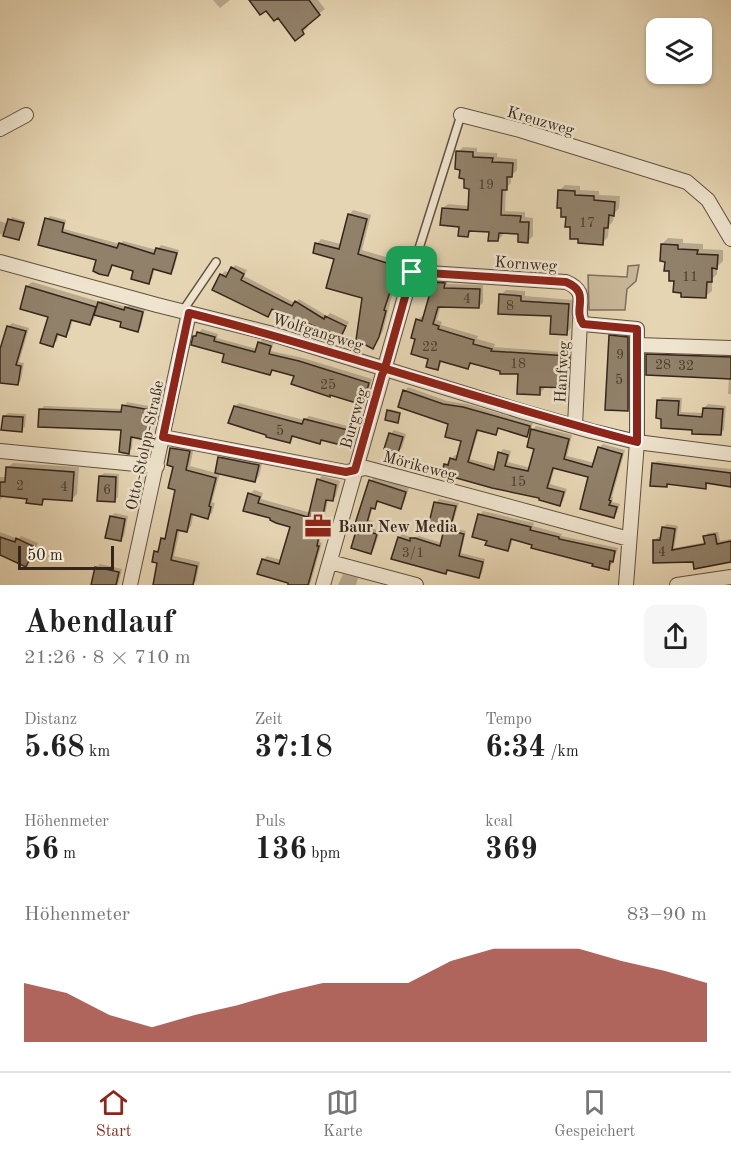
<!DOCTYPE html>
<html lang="de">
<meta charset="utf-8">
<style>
:root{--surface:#fff;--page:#f6f6f6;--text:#222;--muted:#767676;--line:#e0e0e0;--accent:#8f2418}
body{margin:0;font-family:"Old Standard TT",serif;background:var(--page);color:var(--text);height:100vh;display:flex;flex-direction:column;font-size:22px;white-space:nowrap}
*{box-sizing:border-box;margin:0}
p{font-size:20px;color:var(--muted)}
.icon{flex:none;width:33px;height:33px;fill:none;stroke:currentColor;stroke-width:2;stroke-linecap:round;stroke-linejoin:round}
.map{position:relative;height:585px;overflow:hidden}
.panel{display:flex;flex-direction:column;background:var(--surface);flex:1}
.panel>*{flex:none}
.fabs{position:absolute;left:646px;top:18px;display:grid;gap:12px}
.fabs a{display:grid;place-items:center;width:66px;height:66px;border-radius:12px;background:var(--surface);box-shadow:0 2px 4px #0004;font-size:30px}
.scale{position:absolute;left:18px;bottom:15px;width:96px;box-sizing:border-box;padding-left:6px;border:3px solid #35251a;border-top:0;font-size:16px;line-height:21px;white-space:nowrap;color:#35251a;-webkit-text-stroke:4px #efe4ce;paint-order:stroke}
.pin{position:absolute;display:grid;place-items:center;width:51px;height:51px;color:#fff;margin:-26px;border-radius:12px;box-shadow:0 3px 9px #0006}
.round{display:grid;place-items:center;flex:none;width:63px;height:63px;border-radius:12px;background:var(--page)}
.summary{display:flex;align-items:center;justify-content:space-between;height:102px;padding:0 24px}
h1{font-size:33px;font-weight:800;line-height:45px}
.stats{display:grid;grid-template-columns:repeat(3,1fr);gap:9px;height:102px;padding:6px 24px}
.stats div{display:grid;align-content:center}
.stats b{font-size:30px;font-weight:800}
.stats small{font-size:16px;font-weight:400}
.stats p{font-size:16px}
.chart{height:168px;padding:12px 24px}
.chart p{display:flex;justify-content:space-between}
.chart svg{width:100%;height:108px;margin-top:6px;fill:var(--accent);opacity:.7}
.tab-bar{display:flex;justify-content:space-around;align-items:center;height:84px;border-top:2px solid var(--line);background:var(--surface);font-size:16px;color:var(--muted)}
.tab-bar a{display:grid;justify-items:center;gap:3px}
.tab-bar .current{color:var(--accent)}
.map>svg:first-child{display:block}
</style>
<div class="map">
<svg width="731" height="585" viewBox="0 0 731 585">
<rect width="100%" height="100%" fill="#e6d5b3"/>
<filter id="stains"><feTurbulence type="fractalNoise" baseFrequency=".00333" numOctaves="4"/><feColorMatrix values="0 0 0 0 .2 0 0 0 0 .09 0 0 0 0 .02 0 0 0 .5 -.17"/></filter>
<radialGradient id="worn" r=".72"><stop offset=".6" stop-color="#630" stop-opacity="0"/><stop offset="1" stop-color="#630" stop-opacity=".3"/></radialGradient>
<path fill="#c8b799" stroke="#7e6e5a" stroke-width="1.5" d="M639 265 636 281 627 289 625 310H589L588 275 627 277 628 266Z"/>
<path fill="#0003" fill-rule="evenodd" d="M213 0H230L220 8Z
M257 0H318L325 9 306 24 308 27 303 32Z
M463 147 477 148V152L497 153V157L517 159V170L511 176V183L506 188 505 211 525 212V217L533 218V236L528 241 520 232 503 231V235L498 240 490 230H473L467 235 443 208 448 204 469 206 470 187 461 168 458 152Z
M565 185 580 186V190L599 191V195L620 196 619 208 614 214 613 221 609 226 608 237 602 243 572 226 559 191Z
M353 210 371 215 362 250 406 263 403 276 399 280 396 279 383 331 373 347 364 297 336 258 317 244 321 239 341 244 349 215Z
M50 216 66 220 64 229 120 244 123 241 157 250 161 245 179 250 174 269 171 272 155 268 152 279 148 282 134 270 113 264 108 275 97 259 40 244 47 219Z
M12 217 25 221 21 236 19 238 0 234V221L8 224Z
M668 238 683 239V243L703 244V249L723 250V261L717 267V274L712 279V291L706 296 675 279 666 260 662 244Z
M235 265 247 270 244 276 295 303 299 299 327 316 330 313 349 322 343 333 340 337 273 308 268 315 214 290 221 275 225 271 229 273Z
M439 279H449L447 284 483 285V303L478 307 441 305 437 320 442 322 441 325 478 336 477 339 495 344 494 347 573 353 572 382 567 387 544 386V389L539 394 520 373 472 363 468 368 443 360 438 368 417 338V320L422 316H425L434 283Z
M32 282 100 302 102 300 127 307 129 305 145 309 141 327 138 330 123 321 96 314 94 319 90 324 73 319 70 330 66 335 59 333 57 341 52 345 50 316 27 286Z
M506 290 525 291V296L573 300 571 328 566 334 553 315 501 295Z
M12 323 29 328 19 362 24 363 21 380 18 384 0 381 8 327Z
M202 329 218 334 217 338 257 349 262 339 274 342 271 351 303 358 372 379 366 400 362 403 296 375 273 370 270 374 195 337Z
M614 332 631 334V406L627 409 610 336Z
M651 352 731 354V394H728L729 378 648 355Z
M408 387 447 401 467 404 533 423 530 432 536 426 572 435 567 456 595 463 599 448 603 444 625 450 612 497H613L612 502 620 504 617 513 614 516 590 476 555 467 550 484 567 489 563 501 560 504 445 465 455 455 459 456 463 440 450 423 405 391ZM500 427 527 436 532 430 536 448 531 468 508 462 511 451 503 449 500 453 496 466 470 459 479 429 495 433Z
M662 397 682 398 681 412 704 413V408L708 404 726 406 724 430 720 434 694 428 658 401Z
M127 402 154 407 149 435 146 438 133 436 132 448 129 452 123 429 41 409 44 406 123 409Z
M239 403 304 420 309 416 355 428 352 441 348 445 322 439 319 442 294 435 289 442 235 406Z
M390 409 401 412 397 421 389 410Z
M8 413 26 414 25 427 21 431 4 416Z
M394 430 406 434 402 448 398 451 390 434Z
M176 444 194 447 190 466 216 473 220 458 225 453 263 460 259 476 255 481 220 473 212 502 215 503 212 513 208 517 194 513 191 526 187 531 180 529 174 556 200 562 196 581 192 585H154L159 562 156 552 167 535 176 489 172 448Z
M657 461 731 469V486L709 482 705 487 670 483 666 486 654 464Z
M13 463 79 467 77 494 71 500 47 498 42 503 28 497 4 496 0 500V477H7V468Z
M104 473 119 474 118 497 114 501 100 476Z
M322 476 340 481 336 496 332 500 328 499 320 542 322 543 310 585H289L290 582 263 560 267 556 281 560 292 525 272 517 245 510 250 494 254 490 263 493 261 499 311 513 318 480Z
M374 477 409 488 404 503 400 507 379 500 373 507 369 520 373 521 371 528 380 531 374 549 370 553 352 547 371 481Z
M439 499 459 503 453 523 450 527 466 531 461 553 485 559 482 573 479 576 449 569 445 573 399 538 402 534 413 538 419 536 442 543 446 530 449 527 436 503Z
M483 511 534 523 533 526 562 534 561 536 618 548 612 564 608 568 513 538 511 546 508 550 488 540 480 515Z
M115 513 128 516 124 536 120 540 111 516Z
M667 524 678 526 674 548 706 542 705 537 708 533 718 532 720 541 731 539V561L655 562V540L658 537H662L663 527Z
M0 532 18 539 21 536 38 543 26 565 1 554 0 556Z
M100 564 122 569 118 585H93L96 568Z
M343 574 358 578 356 585H338Z"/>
<path fill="#91816a" stroke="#35251a" stroke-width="1.5" d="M249 0H309L320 15 302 30 304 34 295 41 278 18 274 21 266 11 260 15Z
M456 151 473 152V157L493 158 492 162 513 163 512 177H507V190H502L501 215 521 216 520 222H529L528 243 518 242V234L499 233 498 241H488L489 232 469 231 468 237 458 236 459 227 440 225 442 208 468 210 469 189 464 188V179L459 178 460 170 455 169Z
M558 190 575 191V195L594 196V200L615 202 614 216 609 215 608 228H604L603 245 578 243V239H570V227H565L566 217H561V208H557Z
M348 214 367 219 358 254 403 268 399 282 394 280 384 310 386 311 379 337 373 349 356 340 362 298 326 288 334 259 313 253 315 243 339 249Z
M45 218 64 223 62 232 117 248 119 243 154 254 156 248 177 253 171 274 153 269 149 284 131 279 133 271 112 265 108 276 99 274 93 271 96 260 38 245Z
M8 219 24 223 19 240 3 236Z
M661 244 678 245V249L698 250 697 254 718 255 717 269 712 268V282H707L706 298 681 297V293L673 292 674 281H669V271H664L665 262 660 261Z
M231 267 244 274 241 280 292 306 295 301 324 319 325 316 346 326 340 339 305 322 301 327 272 309 268 317 212 290 220 274 226 277Z
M433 282 445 283 444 288 480 289 479 308 438 307 433 324 439 326 438 329 474 340 473 344 492 349 491 351 569 356 568 388 540 387V395L517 394 518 374H500V371L470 363 468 369 440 361 438 370 426 367 428 359 411 354 415 339 411 338 416 319 422 321Z
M26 286 96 307 90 325 71 320 66 337 57 334 53 347 40 343 48 317 20 309Z
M499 294 521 296V301L569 304 567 335 550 334 551 316 498 314Z
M98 302 124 310 125 307 143 312 138 332 120 327 121 322 94 315Z
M7 326 26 331 16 365 21 366 18 385 0 383V349Z
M197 332 215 337 214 341 255 352 258 342 271 346 269 354 299 361 369 383 363 405 330 395V397L291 384 294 376 272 370 270 375 222 362 224 354 191 345 193 336H196Z
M609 335 628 337V411L605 410Z
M646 354 731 357V379L646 375Z
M403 390 443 404 463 407 530 426 527 437 498 428 496 435 477 430 468 462 494 470 498 452 508 455 505 466 528 471 534 449 527 447 531 429 569 439 564 459 592 467 598 447 622 454 609 500 611 501 609 505 617 507 614 518 580 509 588 477 553 468 547 488 564 492 560 506 539 500V498L492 488 442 474 444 464 448 465 450 458 456 460 461 441 445 437 448 424 398 407Z
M657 400 679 401 678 415 702 417 703 408 723 409 721 435 692 434V430L661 428V419L656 418Z
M122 405 151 410 146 440 131 437 129 454 119 452 121 430 38 427 39 409 121 412Z
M234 406 302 424 304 419 352 431 349 447 321 440 320 444 292 436 290 443 266 437V435L228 423Z
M387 410 400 413 398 423 385 420Z
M3 416 23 417 22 432 1 430Z
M389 433 403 437 398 453 384 449Z
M170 448 190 451 186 470 216 478 209 506 211 507 208 519 191 514 187 532 177 530 171 560 197 566 193 585H153L157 563 152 562 154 551 158 552 161 538 165 539 175 490 168 488 173 467 167 465Z
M218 457 259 465 255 482 215 473Z
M652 463 731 473V487L706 483V489L667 484V487L650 486Z
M6 467 74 472 72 501 43 499 42 505 26 503 27 499 0 496V482H5Z
M99 476 116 477 115 502 97 501Z
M317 479 336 485 333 501 326 500 317 546H319L308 585H288V583L257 574 262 559 279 564 290 527 276 523 270 520V518L243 511 248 493 260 497 258 503 308 517Z
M369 480 406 492 401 509 377 501 375 509 371 508 367 523 370 524 368 532 377 534 371 554 351 548 356 531 353 530Z
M434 502 456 506 450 529 429 523Z
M478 514 531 527 530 530 559 537V539L615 551 613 562 610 561 609 570 592 566 593 564 531 548 532 545 511 539 508 551 485 545 487 541 472 537Z
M110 516 125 519 121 541 105 538Z
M662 527 675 529 672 550 705 544 703 536 715 534 717 544 731 541V562L694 569 693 562 653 563V540H660Z
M444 529 464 534 459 556 483 562 479 578 447 570 446 574 391 559 398 537 410 541V538H415L440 546Z
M0 537 15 542 16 538 35 547 26 567 0 555Z
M95 567 119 572 116 585H91Z"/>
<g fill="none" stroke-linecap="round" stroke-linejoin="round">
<defs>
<path id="service" d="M415 261 461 115
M182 312 216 262"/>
<path id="minor" d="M461 115 520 130 687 182 708 200 731 239
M0 129 26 115
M0 262 157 305 269 333 524 412 591 431 637 442 731 454
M413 272 566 282C592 293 573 307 583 324L637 329V345L731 348
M575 426 580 320
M163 437 346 472 366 468 629 539
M0 451 157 466
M330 562 416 585
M130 585 189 313
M323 585 415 261
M626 585 637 442V345
M677 585 731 577"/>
</defs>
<use href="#service" stroke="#615140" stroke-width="10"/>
<use href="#minor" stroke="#615140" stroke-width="16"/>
<use href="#service" stroke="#efe4ce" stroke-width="7"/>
<use href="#minor" stroke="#efe4ce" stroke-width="14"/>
</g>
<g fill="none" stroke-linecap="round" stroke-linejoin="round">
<defs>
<path id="route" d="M412 272 385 368 382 375 355 470 346 472 163 437 189 313C340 351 487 403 637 442V329L583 324C572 308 592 293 566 282L412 272"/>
</defs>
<use href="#route" stroke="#fff" stroke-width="12"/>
<use href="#route" stroke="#8f2418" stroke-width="8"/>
</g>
<defs>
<symbol id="office-bare" viewBox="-9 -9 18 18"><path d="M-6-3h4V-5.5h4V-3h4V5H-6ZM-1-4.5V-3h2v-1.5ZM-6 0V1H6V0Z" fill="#8f2418" stroke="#efe4ce" stroke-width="2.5" paint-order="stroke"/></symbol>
</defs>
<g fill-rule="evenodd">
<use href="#office-bare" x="299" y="507" width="38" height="38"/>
</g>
<g text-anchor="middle" stroke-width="5" stroke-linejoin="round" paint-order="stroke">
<g font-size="14" fill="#4c3c2e">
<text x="486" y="189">19</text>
<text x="587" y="227">17</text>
<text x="690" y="281">11</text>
<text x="467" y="303">4</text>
<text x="510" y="310">8</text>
<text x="430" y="351">22</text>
<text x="620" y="359">9</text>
<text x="518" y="368">18</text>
<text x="663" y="369">28</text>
<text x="686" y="370">32</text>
<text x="619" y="384">5</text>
<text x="328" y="389">25</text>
<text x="280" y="435">5</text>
<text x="518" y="486">15</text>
<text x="20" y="490">2</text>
<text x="64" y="491">4</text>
<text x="107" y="494">6</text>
<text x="662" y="556">4</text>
<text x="413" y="557">3/1</text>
</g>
<g font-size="16" fill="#35251a" stroke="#efe4ce">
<text transform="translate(541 120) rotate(16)" y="6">Kreuzweg</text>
<text transform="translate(526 263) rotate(4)" y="6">Kornweg</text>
<text transform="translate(318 331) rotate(17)" y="6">Wolfgangweg</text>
<text transform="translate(561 372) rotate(-87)" y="6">Hanfweg</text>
<text transform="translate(353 418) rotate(-74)" y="6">Burgweg</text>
<text transform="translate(144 445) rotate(-78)" y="6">Otto-Stolpp-Straße</text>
<text transform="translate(420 465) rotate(15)" y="6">Mörikeweg</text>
</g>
<g font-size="16" font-weight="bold" fill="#35251a" stroke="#efe4ce" text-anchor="start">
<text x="338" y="532">Baur New Media</text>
</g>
</g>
<rect width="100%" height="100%" filter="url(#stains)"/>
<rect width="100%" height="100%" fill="url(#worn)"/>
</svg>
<div class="fabs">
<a><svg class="icon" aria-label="layers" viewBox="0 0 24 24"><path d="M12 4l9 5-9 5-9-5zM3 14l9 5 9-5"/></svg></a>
</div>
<div class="scale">50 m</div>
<div class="pin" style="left:412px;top:272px;background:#1e9e55"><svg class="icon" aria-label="arrive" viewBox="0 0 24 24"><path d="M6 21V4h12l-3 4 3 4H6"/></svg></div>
</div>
<section class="panel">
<div class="summary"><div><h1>Abendlauf</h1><p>21:26 · 8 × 710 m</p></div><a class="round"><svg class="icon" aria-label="share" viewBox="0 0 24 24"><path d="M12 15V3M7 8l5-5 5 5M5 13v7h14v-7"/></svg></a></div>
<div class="stats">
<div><p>Distanz</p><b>5.68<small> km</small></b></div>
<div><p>Zeit</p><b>37:18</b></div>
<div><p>Tempo</p><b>6:34<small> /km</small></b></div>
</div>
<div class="stats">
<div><p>Höhenmeter</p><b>56<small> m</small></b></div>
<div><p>Puls</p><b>136<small> bpm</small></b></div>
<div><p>kcal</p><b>369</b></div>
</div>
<div class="chart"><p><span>Höhenmeter</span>83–90 m</p>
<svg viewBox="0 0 160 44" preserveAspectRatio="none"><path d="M0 44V20L10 24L20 33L30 38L40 33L50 29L60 24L70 20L80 20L90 20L100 11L110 6L120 6L130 6L140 11L150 15L160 20V44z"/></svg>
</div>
</section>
<nav class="tab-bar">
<a class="current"><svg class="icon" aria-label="home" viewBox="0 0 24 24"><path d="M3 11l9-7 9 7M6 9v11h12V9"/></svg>Start</a>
<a><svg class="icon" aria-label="map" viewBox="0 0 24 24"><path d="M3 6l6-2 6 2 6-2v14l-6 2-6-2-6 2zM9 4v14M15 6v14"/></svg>Karte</a>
<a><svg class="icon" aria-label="saved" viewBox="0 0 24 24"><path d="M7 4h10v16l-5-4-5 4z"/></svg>Gespeichert</a>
</nav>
